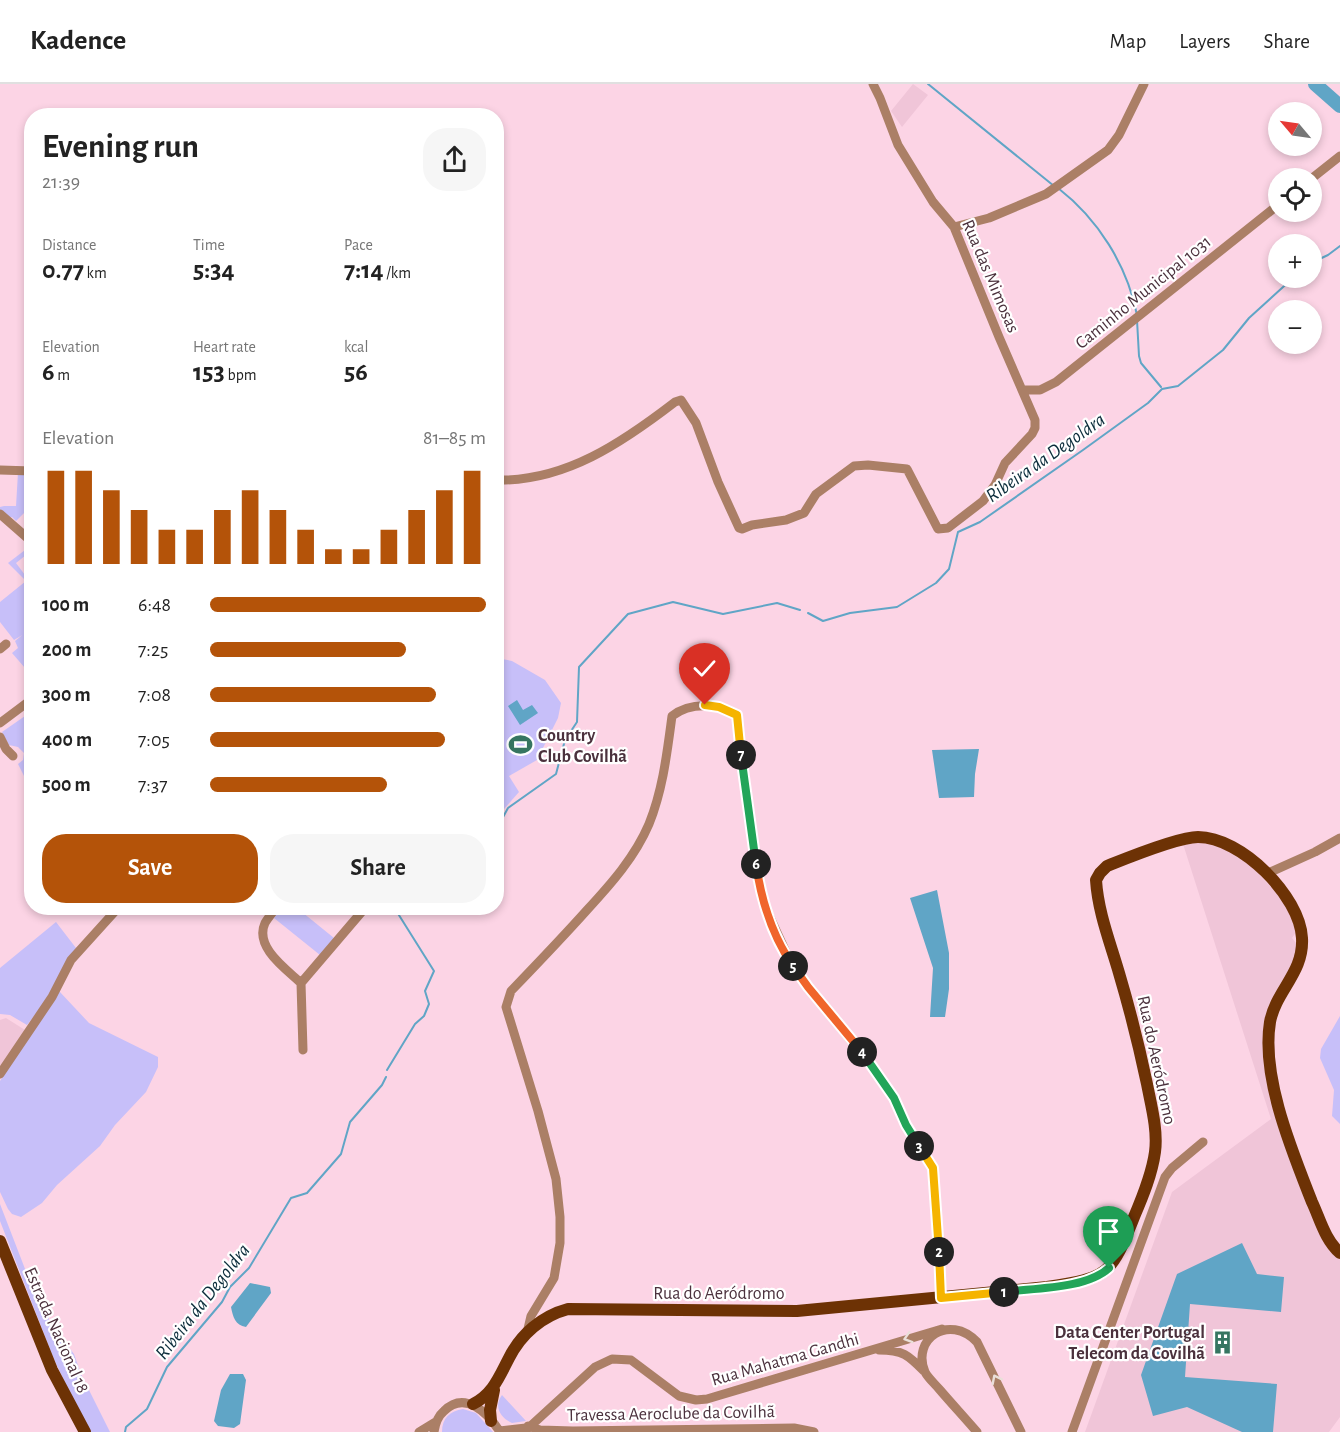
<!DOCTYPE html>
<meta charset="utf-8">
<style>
:root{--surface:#fff;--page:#f6f6f6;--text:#222;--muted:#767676;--line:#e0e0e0;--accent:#b45309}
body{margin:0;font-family:"Alegreya Sans",sans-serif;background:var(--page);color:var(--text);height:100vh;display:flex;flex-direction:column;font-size:22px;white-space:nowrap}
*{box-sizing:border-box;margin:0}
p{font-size:20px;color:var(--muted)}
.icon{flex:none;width:33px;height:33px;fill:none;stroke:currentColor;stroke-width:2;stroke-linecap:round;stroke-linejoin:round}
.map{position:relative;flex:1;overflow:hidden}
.panel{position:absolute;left:24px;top:24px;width:480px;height:807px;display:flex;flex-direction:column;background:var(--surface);border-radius:24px;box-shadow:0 3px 9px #0003}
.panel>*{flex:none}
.needle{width:39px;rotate:299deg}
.fabs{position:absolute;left:1268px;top:18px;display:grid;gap:12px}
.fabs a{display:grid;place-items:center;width:54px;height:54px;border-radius:50%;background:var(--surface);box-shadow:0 3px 9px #0003;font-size:30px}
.pin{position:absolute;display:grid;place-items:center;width:51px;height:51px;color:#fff;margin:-62px -26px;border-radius:50% 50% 50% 0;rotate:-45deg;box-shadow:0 0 6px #0007}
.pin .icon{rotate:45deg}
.km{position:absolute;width:30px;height:30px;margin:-15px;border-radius:50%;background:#222;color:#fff;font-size:16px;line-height:30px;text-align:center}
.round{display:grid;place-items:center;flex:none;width:63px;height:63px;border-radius:24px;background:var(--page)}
.head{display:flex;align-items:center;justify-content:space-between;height:102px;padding:0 18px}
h1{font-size:33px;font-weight:700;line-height:45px}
.figures{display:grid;grid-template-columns:repeat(3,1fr);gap:9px;height:102px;padding:6px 18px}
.figures div{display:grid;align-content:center}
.figures b{font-size:26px;font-weight:700}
.figures small{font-size:16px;font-weight:400}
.figures p{font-size:16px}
.chart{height:168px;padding:12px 18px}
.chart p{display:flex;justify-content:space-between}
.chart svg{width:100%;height:108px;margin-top:6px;stroke:var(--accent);stroke-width:6}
.action{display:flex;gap:12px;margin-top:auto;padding:12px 18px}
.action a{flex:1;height:69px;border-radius:24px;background:var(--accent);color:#fff;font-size:24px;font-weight:700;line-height:69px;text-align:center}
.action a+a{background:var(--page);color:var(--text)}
ul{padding:0 18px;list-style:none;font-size:20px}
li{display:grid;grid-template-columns:96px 72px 1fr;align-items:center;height:45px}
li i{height:15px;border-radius:8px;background:var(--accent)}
header{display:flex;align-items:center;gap:36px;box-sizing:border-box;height:84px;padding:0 30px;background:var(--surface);border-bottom:2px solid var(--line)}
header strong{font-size:28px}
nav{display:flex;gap:33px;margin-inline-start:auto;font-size:21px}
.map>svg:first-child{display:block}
</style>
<header>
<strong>Kadence</strong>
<nav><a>Map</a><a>Layers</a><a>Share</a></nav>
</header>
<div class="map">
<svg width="1340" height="1348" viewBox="0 0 1340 1348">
<rect width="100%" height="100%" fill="#fcd4e5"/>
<path fill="#f0c5d8" d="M913 0 928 11 902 43 891 27Z
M1199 758H1207L1226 766 1250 781 1274 806 1285 821 1295 840 1296 848 1292 854 1296 859 1295 877 1266 932 1281 1048 1340 1167V1333L1329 1348H1085L1172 1108 1271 1035 1183 760Z
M6 934 25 946 0 984V936Z"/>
<path fill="#c7bff9" d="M18 389 31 390V426H27L16 437 12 433 9 434 0 426V423L4 422H16Z
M29 463 31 467 16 479 31 499V543L24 550 14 556 0 538V518L26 497 8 479Z
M31 544V579L25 584 12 569 18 564 15 557Z
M497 574 512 577 545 596 561 619 558 634 537 676 509 692 519 708 497 733Z
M25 632 28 636 31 633 30 704 18 680 23 676 24 669 18 663 9 661 2 648Z
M282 824H297L334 854 320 871 274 834Z
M56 838 76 864 43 921 27 941 10 931 0 930V884Z
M59 907 89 939 158 973V983L146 1008 115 1041 100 1062 57 1101 42 1119 21 1133 12 1130 8 1125 0 1108V997Z
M1340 932V1040L1332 1032 1334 1006 1320 974 1321 965Z
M0 1120 37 1216 56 1246 74 1270 81 1290 110 1348H88L86 1343 53 1273 0 1137Z
M502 1311 526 1337 512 1339C501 1334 493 1323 502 1311Z
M463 1325 476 1329 493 1348H442C442 1334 450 1327 463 1325Z"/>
<path fill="#60a5c6" d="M517 616 523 626 532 621 538 629 520 641 508 622Z
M979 665 975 690 974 713 939 714 932 666Z
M937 806 949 869V905L945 933H930L933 884 910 814Z
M1242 1159 1257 1190 1284 1193 1281 1228 1190 1220 1185 1293 1277 1300 1273 1348H1242L1187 1323 1153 1332 1141 1291 1177 1190Z
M250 1199 270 1203 271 1209 246 1243C235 1241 233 1233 231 1223Z
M230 1290H243L246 1296 240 1340 234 1344 218 1342 214 1337 221 1306Z"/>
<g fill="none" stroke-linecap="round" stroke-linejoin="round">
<path stroke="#60a5c6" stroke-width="2" d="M928 0 1054 102
M1058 104C1098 135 1127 181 1137 231
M1311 179 1328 171 1340 162
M1137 236 1139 272 1141 279 1161 303
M808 529 823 537 850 529 897 523 936 499 949 485 958 448 980 438 1083 366 1148 319 1162 305 1178 302 1223 266 1249 234 1293 194
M496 746 508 724 556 690 565 656 577 638 579 583 628 530 673 518 723 530 777 519 800 526
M387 986 415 940 424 932 429 920 425 907 434 887 397 828V824
M125 1348 126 1343 147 1325 167 1283 222 1218 230 1203 249 1184 291 1114 307 1109 341 1070 350 1038 382 1001 386 993"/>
<path stroke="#60a5c6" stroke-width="14" d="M1315 0 1340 22"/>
<path stroke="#ab7f66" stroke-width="9" d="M1311 95 1340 72
M954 143 989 134 1046 110 1108 66 1119 51 1144 0
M1023 306H1040L1056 298 1278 121
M0 386 32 387
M496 396C565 398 623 358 675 318L681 316 696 339 718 398 739 444 742 445 752 441 786 436 804 429 816 410 854 382 868 381 907 385 938 445 948 444 983 417 995 401 1005 379 1032 350 1035 344V336L999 253 954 143 933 118 898 61 880 14 873 0
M0 430 32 458
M0 565 6 560
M0 639 32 615
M0 653 6 665 13 672
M1266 790 1315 768 1340 754
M276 824C273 828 268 834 265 839 254 863 286 885 301 899
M303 966 301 899 365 824
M0 990 52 913 71 876 118 824
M527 1249 531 1232 554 1194 560 1159V1133L556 1095 538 1027 506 923 511 907C537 880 562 854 587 826 611 800 635 773 649 740 663 705 667 669 672 632 690 618 718 619 737 631L758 797 767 827 791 879 808 903 872 983 894 1014 906 1041 933 1084 941 1214
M879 1266C903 1266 908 1271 924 1287
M528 1342 540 1346 573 1347 794 1344 814 1348
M500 1347 526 1344
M419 1348 437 1337
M434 1348C435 1341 438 1332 444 1327 465 1306 488 1329 500 1348
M524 1348 595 1283 612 1275 631 1276 679 1312 696 1316 707 1315 942 1245
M977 1348C965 1334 952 1320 940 1306 935 1300 928 1294 925 1288 911 1255 949 1229 977 1258L1021 1348
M1072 1348 1165 1093 1172 1084 1203 1058"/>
<path stroke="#6d3205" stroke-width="12" d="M0 1157 52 1286 85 1348
M473 1320C493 1310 499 1293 509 1274 521 1250 542 1232 568 1225L797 1227 1047 1203C1109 1194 1111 1191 1134 1133 1143 1112 1152 1090 1155 1068 1158 1046 1151 1021 1147 1000 1139 962 1130 926 1119 889 1110 858 1098 828 1096 796L1100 789 1107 782C1127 774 1178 753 1198 753 1241 753 1300 812 1302 854 1304 889 1276 906 1270 938 1261 993 1292 1067 1312 1118 1320 1135 1325 1156 1340 1169
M491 1337 490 1326 494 1306"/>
</g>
<defs><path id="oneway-chevron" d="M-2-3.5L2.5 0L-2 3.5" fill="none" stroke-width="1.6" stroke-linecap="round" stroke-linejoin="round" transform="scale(1.5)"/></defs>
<g stroke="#eadfd9">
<use href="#oneway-chevron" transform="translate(908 1254) rotate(163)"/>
<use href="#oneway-chevron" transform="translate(996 1295) rotate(-117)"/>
</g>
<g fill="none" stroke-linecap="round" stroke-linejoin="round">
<defs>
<path id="split-1" d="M1004 1208C1035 1204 1086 1205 1109 1184"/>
<path id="split-2" d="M939 1168 941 1214 1004 1208"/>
<path id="split-3" d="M919 1062 933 1084 939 1168"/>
<path id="split-4" d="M862 968 894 1014 906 1041 919 1062"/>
<path id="split-5" d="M793 882 808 903 862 968"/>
<path id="split-6" d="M756 780C761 815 773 853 793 882"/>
<path id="split-7" d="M741 671 756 780"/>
<path id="split-8" d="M705 621 719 623 737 631 741 671"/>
</defs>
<use href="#split-1" stroke="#fff" stroke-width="12"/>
<use href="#split-2" stroke="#fff" stroke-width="12"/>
<use href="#split-3" stroke="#fff" stroke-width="12"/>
<use href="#split-4" stroke="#fff" stroke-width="12"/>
<use href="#split-5" stroke="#fff" stroke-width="12"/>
<use href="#split-6" stroke="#fff" stroke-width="12"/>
<use href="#split-7" stroke="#fff" stroke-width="12"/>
<use href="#split-8" stroke="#fff" stroke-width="12"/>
<use href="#split-1" stroke="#22a559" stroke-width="8"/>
<use href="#split-2" stroke="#f5b400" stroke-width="8"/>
<use href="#split-3" stroke="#f5b400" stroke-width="8"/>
<use href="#split-4" stroke="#22a559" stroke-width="8"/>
<use href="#split-5" stroke="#f0652b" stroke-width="8"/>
<use href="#split-6" stroke="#f0652b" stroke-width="8"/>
<use href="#split-7" stroke="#22a559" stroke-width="8"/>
<use href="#split-8" stroke="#f5b400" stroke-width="8"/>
</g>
<defs>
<symbol id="stadium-bare" viewBox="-9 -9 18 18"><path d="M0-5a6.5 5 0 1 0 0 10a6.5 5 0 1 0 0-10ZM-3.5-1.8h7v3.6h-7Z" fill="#367561" stroke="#fff" stroke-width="2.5" paint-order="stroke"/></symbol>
<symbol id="building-bare" viewBox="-9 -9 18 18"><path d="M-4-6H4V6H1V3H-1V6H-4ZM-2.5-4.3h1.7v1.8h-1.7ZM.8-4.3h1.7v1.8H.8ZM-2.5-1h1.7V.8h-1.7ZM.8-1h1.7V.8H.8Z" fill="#367561" stroke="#fff" stroke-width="2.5" paint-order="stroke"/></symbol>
</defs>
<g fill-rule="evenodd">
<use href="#stadium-bare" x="504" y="644" width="33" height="33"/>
<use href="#building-bare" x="1206" y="1242" width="33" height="33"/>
</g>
<g text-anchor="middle" stroke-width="4.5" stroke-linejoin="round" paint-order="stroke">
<g font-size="18" fill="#4b313d" stroke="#fff">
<text transform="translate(991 192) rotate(67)" y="6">Rua das Mimosas</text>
<text transform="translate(1143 208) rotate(-39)" y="6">Caminho Municipal 1031</text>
<text transform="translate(1157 976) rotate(78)" y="6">Rua do Aeródromo</text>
<text x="719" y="1215">Rua do Aeródromo</text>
<text transform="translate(57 1246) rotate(66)" y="6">Estrada Nacional 18</text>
<text transform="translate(785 1275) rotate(-16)" y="6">Rua Mahatma Gandhi</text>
<text transform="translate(671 1329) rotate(-1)" y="6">Travessa Aeroclube da Covilhã</text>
</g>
<g font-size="18" font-weight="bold" fill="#4b313d" stroke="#fff" text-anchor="start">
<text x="538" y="657">Country<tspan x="538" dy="21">Club Covilhã</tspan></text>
<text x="1205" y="1254" text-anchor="end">Data Center Portugal<tspan x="1205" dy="21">Telecom da Covilhã</tspan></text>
</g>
<g font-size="20" font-style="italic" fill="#0c2d3b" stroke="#fff">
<text transform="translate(1045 373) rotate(-35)" y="7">Ribeira da Degoldra</text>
<text transform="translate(202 1217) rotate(-52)" y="7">Ribeira da Degoldra</text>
</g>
</g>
</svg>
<div class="fabs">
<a><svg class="needle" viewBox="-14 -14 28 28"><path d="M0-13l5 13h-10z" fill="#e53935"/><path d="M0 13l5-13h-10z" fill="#767676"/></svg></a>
<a><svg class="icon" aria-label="locate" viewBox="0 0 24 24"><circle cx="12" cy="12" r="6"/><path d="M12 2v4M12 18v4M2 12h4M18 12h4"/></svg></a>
<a>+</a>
<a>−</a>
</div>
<div class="pin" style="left:1109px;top:1184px;background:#1e9e55"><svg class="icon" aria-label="arrive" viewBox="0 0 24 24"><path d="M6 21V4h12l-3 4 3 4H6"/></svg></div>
<div class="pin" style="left:705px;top:621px;background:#d93025"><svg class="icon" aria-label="check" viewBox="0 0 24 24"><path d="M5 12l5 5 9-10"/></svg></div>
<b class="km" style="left:1004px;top:1208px">1</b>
<b class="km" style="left:939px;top:1168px">2</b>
<b class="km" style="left:919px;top:1062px">3</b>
<b class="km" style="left:862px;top:968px">4</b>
<b class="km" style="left:793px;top:882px">5</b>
<b class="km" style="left:756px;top:780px">6</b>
<b class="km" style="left:741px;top:671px">7</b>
<section class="panel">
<div class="head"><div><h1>Evening run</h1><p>21:39</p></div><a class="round"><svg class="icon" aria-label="share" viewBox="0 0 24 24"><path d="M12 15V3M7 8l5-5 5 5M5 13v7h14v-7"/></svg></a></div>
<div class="figures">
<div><p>Distance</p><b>0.77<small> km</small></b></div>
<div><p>Time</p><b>5:34</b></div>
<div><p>Pace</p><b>7:14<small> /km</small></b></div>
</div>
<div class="figures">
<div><p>Elevation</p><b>6<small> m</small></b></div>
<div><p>Heart rate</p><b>153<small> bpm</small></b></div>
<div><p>kcal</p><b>56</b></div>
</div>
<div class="chart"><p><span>Elevation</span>81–85 m</p>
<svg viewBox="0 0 160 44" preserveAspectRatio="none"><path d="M5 44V6M15 44V6M25 44V14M35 44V22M45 44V30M55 44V30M65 44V22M75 44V14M85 44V22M95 44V30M105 44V38M115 44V38M125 44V30M135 44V22M145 44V14M155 44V6"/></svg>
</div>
<ul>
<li><b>100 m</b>6:48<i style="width:100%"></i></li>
<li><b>200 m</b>7:25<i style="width:71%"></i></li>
<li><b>300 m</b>7:08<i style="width:82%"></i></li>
<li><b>400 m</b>7:05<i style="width:85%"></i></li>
<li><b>500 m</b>7:37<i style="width:64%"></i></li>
</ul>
<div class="action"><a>Save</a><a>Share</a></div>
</section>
</div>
